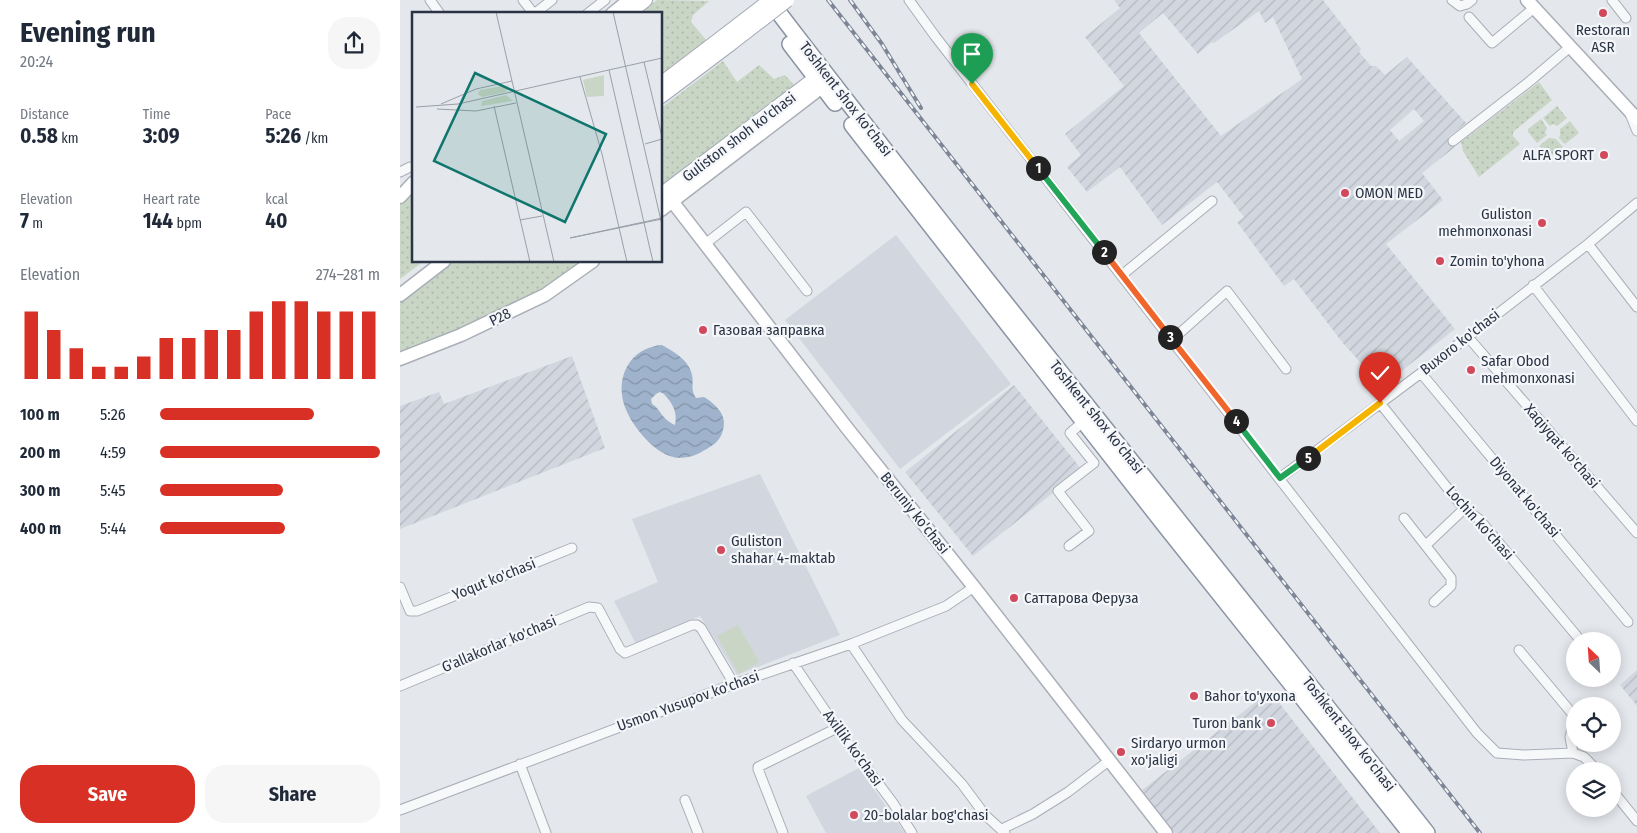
<!DOCTYPE html>
<meta charset="utf-8">
<style>
:root{--surface:#fff;--page:#f6f6f7;--text:#1f2937;--muted:#747a83;--accent:#d93025}
body{margin:0;font-family:"Fira Sans Condensed",sans-serif;background:var(--page);color:var(--text);height:100vh;display:flex;flex-direction:column;font-size:19px;white-space:nowrap}
*{box-sizing:border-box;margin:0}
p{font-size:16px;color:var(--muted)}
.icon{flex:none;width:28px;height:28px;fill:none;stroke:currentColor;stroke-width:2;stroke-linecap:round;stroke-linejoin:round}
.map{position:relative;flex:1;overflow:hidden}
.panel{display:flex;flex-direction:column;background:var(--surface);width:400px}
.panel>*{flex:none}
.needle{width:32px;rotate:335deg}
.tools{position:absolute;left:1166px;top:632px;display:grid;gap:10px}
.tools a{display:grid;place-items:center;width:55px;height:55px;border-radius:50%;background:var(--surface);box-shadow:0 2px 12px #0003;font-size:25px}
.pin{position:absolute;display:grid;place-items:center;width:42px;height:42px;color:#fff;margin:-51px -21px;border-radius:50% 50% 50% 0;rotate:-45deg;box-shadow:0 0 5px #0007}
.pin .icon{rotate:45deg}
.km{position:absolute;width:25px;height:25px;margin:-12px;border-radius:50%;background:#222;color:#fff;font-size:14px;line-height:25px;text-align:center}
.round{display:grid;place-items:center;flex:none;width:52px;height:52px;border-radius:20px;background:var(--page)}
.overview{display:flex;align-items:center;justify-content:space-between;height:85px;padding:0 20px}
h1{font-size:28px;font-weight:700;line-height:38px}
.figures{display:grid;grid-template-columns:repeat(3,1fr);gap:8px;height:85px;padding:5px 20px}
.figures div{display:grid;align-content:center}
.figures b{font-size:21px;font-weight:700}
.figures small{font-size:14px;font-weight:400}
.figures p{font-size:14px}
.chart{height:140px;padding:10px 20px}
.chart p{display:flex;justify-content:space-between}
.chart svg{width:100%;height:90px;margin-top:5px;stroke:var(--accent);stroke-width:6}
.primary-button{display:flex;gap:10px;margin-top:auto;padding:10px 20px}
.primary-button a{flex:1;height:58px;border-radius:20px;background:var(--accent);color:#fff;font-size:20px;font-weight:700;line-height:58px;text-align:center}
.primary-button a+a{background:var(--page);color:var(--text)}
ul{padding:0 20px;list-style:none;font-size:16px}
li{display:grid;grid-template-columns:80px 60px 1fr;align-items:center;height:38px}
li i{height:12px;border-radius:6px;background:var(--accent)}
main{display:flex;flex:1;min-height:0}
.map>svg:first-child{display:block}
</style>
<main>
<section class="panel">
<div class="overview"><div><h1>Evening run</h1><p>20:24</p></div><a class="round"><svg class="icon" aria-label="share" viewBox="0 0 24 24"><path d="M12 15V3M7 8l5-5 5 5M5 13v7h14v-7"/></svg></a></div>
<div class="figures">
<div><p>Distance</p><b>0.58<small> km</small></b></div>
<div><p>Time</p><b>3:09</b></div>
<div><p>Pace</p><b>5:26<small> /km</small></b></div>
</div>
<div class="figures">
<div><p>Elevation</p><b>7<small> m</small></b></div>
<div><p>Heart rate</p><b>144<small> bpm</small></b></div>
<div><p>kcal</p><b>40</b></div>
</div>
<div class="chart"><p><span>Elevation</span>274–281 m</p>
<svg viewBox="0 0 160 44" preserveAspectRatio="none"><path d="M5 44V11M15 44V20M25 44V29M35 44V38M45 44V38M55 44V33M65 44V24M75 44V24M85 44V20M95 44V20M105 44V11M115 44V6M125 44V6M135 44V11M145 44V11M155 44V11"/></svg>
</div>
<ul>
<li><b>100 m</b>5:26<i style="width:70%"></i></li>
<li><b>200 m</b>4:59<i style="width:100%"></i></li>
<li><b>300 m</b>5:45<i style="width:56%"></i></li>
<li><b>400 m</b>5:44<i style="width:57%"></i></li>
</ul>
<div class="primary-button"><a>Save</a><a>Share</a></div>
</section>
<div class="map">
<svg width="1237" height="833" viewBox="0 0 1237 833">
<defs>
<pattern id="industrial-furrows" width="10" height="10" patternUnits="userSpaceOnUse" patternTransform="scale(1.25)"><rect width="10" height="10" fill="#d2d6de"/><path d="M-1 1l2-2M0 10L10 0M9 11l2-2" fill="none" stroke="#b4b8c0"/></pattern>
<pattern id="grass-dots" width="8" height="8" patternUnits="userSpaceOnUse" patternTransform="scale(1.25)"><rect width="8" height="8" fill="#c9d6c5"/><path d="M2 2h.1M6 6h.1" fill="none" stroke="#adb8ab" stroke-width="1.8" stroke-linecap="round"/></pattern>
<pattern id="water-waves" width="16" height="10" patternUnits="userSpaceOnUse" patternTransform="scale(1.25)"><rect width="16" height="10" fill="#9fb4cc"/><path d="M0 5q4-4 8 0t8 0" fill="none" stroke="#8293a7"/></pattern>
</defs>
<rect width="100%" height="100%" fill="#e4e7ec"/>
<path fill="#d2d6de" d="M496 235 611 384 500 469 385 320Z
M360 474 440 635 337 675 300 616 236 644 214 601 258 582 232 519Z
M459 768 505 833H426L406 796Z"/>
<path fill="url(#industrial-furrows)" fill-rule="evenodd" d="M714 0H923L961 49 959 52 971 66H976L985 75 1007 57 1066 123 1048 137 1055 147 1022 173 1043 200 986 244 1055 329 999 373 1003 377 983 392 968 371 942 342 894 279 884 286 837 222 844 217 817 182 762 225 720 167 687 192 667 167 681 155 665 134 724 86 685 37 720 8ZM859 11 865 23 873 17 902 79 821 136 739 33 763 13 798 54 812 42 814 43ZM1014 109 1024 121 999 141 990 130Z
M172 356 205 448 0 529V406L39 392 44 404Z
M614 385 682 470 573 556 505 472Z
M1237 670V706L1220 685Z
M870 691 980 833H775L742 790Z"/>
<path fill="url(#grass-dots)" d="M257 0 309 1 293 15 291 22 307 41 261 75V14H238Z
M323 61 337 82 359 65 374 79 385 75 394 85 261 186V108Z
M1139 82 1152 100 1113 132V136L1120 144 1079 177 1063 151 1061 142Z
M1157 106 1167 118 1157 126 1153 124 1150 126 1143 118Z
M1141 119 1147 128 1145 133 1147 135 1137 143 1128 132V129Z
M1170 121 1179 133 1165 144 1159 138 1160 135V129Z
M1149 138 1156 139 1163 147 1150 156H1147L1139 146Z
M14 189V261H24L0 279V204Z
M53 261H186L141 292 56 332 0 354V301Z"/>
<path fill="#c9d6c5" d="M338 625 359 662 339 674 317 636Z"/>
<path fill="url(#water-waves)" fill-rule="evenodd" d="M262 345C274 352 289 360 292 375 294 383 290 390 296 398L304 397C315 404 328 415 323 430 320 442 312 446 303 451 294 457 280 460 270 456 250 450 224 417 222 395 219 369 235 347 262 345ZM260 392 264 394C272 403 278 412 275 425 260 418 261 409 252 404L251 399 256 394Z"/>
<g fill="none" stroke-linecap="round" stroke-linejoin="round">
<defs>
<path id="street" d="M30 0 40 14
M123 0 134 14 152 0
M509 0 535 36 1077 733 1097 753 1124 755 1173 753 1184 757 1198 771
M1052 0 1060 6 1067 4 1072 0
M1212 0 1226 18
M187 14 205 0
M1069 17 1092 43 1134 8
M1230 114 1237 131
M1053 141 1130 81 1170 47
M0 172 10 167 14 168
M305 244 346 212 407 291
M1188 244 1237 307
M722 275 812 201
M1133 285 1237 421
M1068 337 1237 533
M772 340 827 291 886 369
M1021 373 1228 622
M980 403 1064 509 1079 519 1181 641
M880 478 1021 373 1188 244 1237 203
M1004 518 1051 578V586L1034 602
M1026 545 1064 509
M669 546 689 531 658 491 694 463 670 433 683 422
M0 587 10 611H17L172 548
M451 644 502 720 562 784 585 815 605 833
M1119 650 1175 717
M393 663 437 728 493 803 512 833
M0 686 189 607 198 608 220 649 225 653 292 625H297L301 628 334 684
M1173 753 1170 737 1175 717
M120 764 146 833
M1212 790 1237 821
M285 800 298 833
M0 810 334 684 451 644 546 606 574 587
M602 829 633 814 668 792 710 760
M383 833 358 769V767L437 728"/>
<path id="secondary" d="M1127 0 1237 119
M212 14 229 0
M265 192 447 428 574 587 766 833
M0 197 14 182
M261 210 422 87
M0 295 44 261
M0 359 61 335 145 295 193 261"/>
<path id="primary" d="M227 14 245 0
M261 84 324 36
M261 96 330 44
M261 195 416 78"/>
<path id="highway" d="M369 0C584 281 808 555 1027 833
M390 44 435 103
M452 125 766 527 1010 833"/>
</defs>
<use href="#street" stroke="#a9aeb7" stroke-width="11"/>
<use href="#secondary" stroke="#a9aeb7" stroke-width="15"/>
<use href="#primary" stroke="#a3abb8" stroke-width="16"/>
<use href="#highway" stroke="#8b94a3" stroke-width="18"/>
<use href="#street" stroke="#f7f8fa" stroke-width="9"/>
<use href="#secondary" stroke="#fff" stroke-width="12"/>
<use href="#primary" stroke="#fff" stroke-width="14"/>
<use href="#highway" stroke="#fff" stroke-width="15"/>
<defs>
<path id="rail" d="M428 0 1080 833
M450 0 482 44 521 108"/>
</defs>
<use href="#rail" stroke="#7d8696" stroke-width="4"/>
<use href="#rail" stroke="#f4f6f9" stroke-width="2" stroke-dasharray="5.5" stroke-linecap="butt"/>
<defs>
<path id="primary-bridge" d="M324 36 371 0
M330 44 387 0"/>
</defs>
<use href="#primary-bridge" stroke="#a3abb8" stroke-width="16" stroke-linecap="butt"/>
<use href="#primary-bridge" stroke="#fff" stroke-width="14"/>
</g>
<g fill="none" stroke-linecap="round" stroke-linejoin="round">
<defs>
<path id="split-1" d="M572 84 638 168"/>
<path id="split-2" d="M638 168 704 252"/>
<path id="split-3" d="M704 252 770 337"/>
<path id="split-4" d="M770 337 836 421"/>
<path id="split-5" d="M836 421 880 478 908 458"/>
<path id="split-6" d="M908 458 980 403"/>
</defs>
<use href="#split-1" stroke="#fff" stroke-width="10"/>
<use href="#split-2" stroke="#fff" stroke-width="10"/>
<use href="#split-3" stroke="#fff" stroke-width="10"/>
<use href="#split-4" stroke="#fff" stroke-width="10"/>
<use href="#split-5" stroke="#fff" stroke-width="10"/>
<use href="#split-6" stroke="#fff" stroke-width="10"/>
<use href="#split-1" stroke="#f5b400" stroke-width="6"/>
<use href="#split-2" stroke="#22a559" stroke-width="6"/>
<use href="#split-3" stroke="#f0652b" stroke-width="6"/>
<use href="#split-4" stroke="#f0652b" stroke-width="6"/>
<use href="#split-5" stroke="#22a559" stroke-width="6"/>
<use href="#split-6" stroke="#f5b400" stroke-width="6"/>
</g>
<g fill="#d1495b" stroke="#f4f6f9" stroke-width="2">
<circle cx="1203" cy="13" r="5"/>
<circle cx="1204" cy="155" r="5"/>
<circle cx="945" cy="193" r="5"/>
<circle cx="1142" cy="223" r="5"/>
<circle cx="1040" cy="261" r="5"/>
<circle cx="303" cy="330" r="5"/>
<circle cx="1071" cy="370" r="5"/>
<circle cx="321" cy="550" r="5"/>
<circle cx="614" cy="598" r="5"/>
<circle cx="794" cy="696" r="5"/>
<circle cx="871" cy="723" r="5"/>
<circle cx="721" cy="752" r="5"/>
<circle cx="454" cy="815" r="5"/>
</g>
<g text-anchor="middle" stroke-width="4.5" stroke-linejoin="round" paint-order="stroke">
<g font-size="15" fill="#2b3445" stroke="#f4f6f9" text-anchor="start">
<text x="1203" y="35" text-anchor="middle">Restoran<tspan x="1203" dy="17">ASR</tspan></text>
<text x="1194" y="160" text-anchor="end">ALFA SPORT</text>
<text x="955" y="198">OMON MED</text>
<text x="1132" y="219" text-anchor="end">Guliston<tspan x="1132" dy="17">mehmonxonasi</tspan></text>
<text x="1050" y="266">Zomin to'yhona</text>
<text x="313" y="335">Газовая заправка</text>
<text x="1081" y="366">Safar Obod<tspan x="1081" dy="17">mehmonxonasi</tspan></text>
<text x="331" y="546">Guliston<tspan x="331" dy="17">shahar 4-maktab</tspan></text>
<text x="624" y="603">Саттарова Феруза</text>
<text x="804" y="701">Bahor to'yxona</text>
<text x="861" y="728" text-anchor="end">Turon bank</text>
<text x="731" y="748">Sirdaryo urmon<tspan x="731" dy="17">xo'jaligi</tspan></text>
<text x="464" y="820">20-bolalar bog'chasi</text>
</g>
<g font-size="15" fill="#2b3445" stroke="#f4f6f9">
<text transform="translate(446 99) rotate(52)" y="5">Toshkent shox ko'chasi</text>
<text transform="translate(339 137) rotate(-37)" y="5">Guliston shoh ko'chasi</text>
<text transform="translate(100 317) rotate(-26)" y="5">Р28</text>
<text transform="translate(1060 342) rotate(-38)" y="5">Buxoro ko'chasi</text>
<text transform="translate(697 417) rotate(51)" y="5">Toshkent shox ko'chasi</text>
<text transform="translate(1162 446) rotate(49)" y="5">Xaqiyqat ko'chasi</text>
<text transform="translate(1125 497) rotate(50)" y="5">Diyonat ko'chasi</text>
<text transform="translate(515 513) rotate(51)" y="5">Beruniy ko'chasi</text>
<text transform="translate(1080 523) rotate(48)" y="5">Lochin ko'chasi</text>
<text transform="translate(94 579) rotate(-22)" y="5">Yoqut ko'chasi</text>
<text transform="translate(99 644) rotate(-23)" y="5">G'allakorlar ko'chasi</text>
<text transform="translate(288 701) rotate(-20)" y="5">Usmon Yusupov ko'chasi</text>
<text transform="translate(949 734) rotate(52)" y="5">Toshkent shox ko'chasi</text>
<text transform="translate(453 748) rotate(54)" y="5">Axillik ko'chasi</text>
</g>
</g>
<g transform="translate(12 12)">
<rect width="250" height="250" fill="#e4e7ec"/>
<path d="M97 73 94 80 70 85 66 82 68 78ZM94 83 101 89 69 94 70 89Z" fill="#c9d6c5"/>
<path d="M192 63V84L175 85 171 68Z" fill="#c9d6c5"/>
<path fill="none" stroke="#9a9fa9" stroke-width="1" d="M84 0 142 250M201 0 250 213M232 50 250 125M197 58 241 250M168 65 190 142 215 250M29 92 64 77 100 69M82 94 118 250M4 95 46 92 250 46M25 97 64 99 104 91M233 132 250 127M250 206 158 226 250 207M108 208 130 204"/>
<path fill="#0f766e" fill-opacity="0.15" stroke="#0f766e" stroke-width="2.5" d="M63 61 194 122 153 210 22 149Z"/>
<rect width="250" height="250" fill="none" stroke="#2b3445" stroke-width="2.5"/>
</g>
</svg>
<div class="tools">
<a><svg class="needle" viewBox="-14 -14 28 28"><path d="M0-13l5 13h-10z" fill="#e53935"/><path d="M0 13l5-13h-10z" fill="#747a83"/></svg></a>
<a><svg class="icon" aria-label="locate" viewBox="0 0 24 24"><circle cx="12" cy="12" r="6"/><path d="M12 2v4M12 18v4M2 12h4M18 12h4"/></svg></a>
<a><svg class="icon" aria-label="layers" viewBox="0 0 24 24"><path d="M12 4l9 5-9 5-9-5zM3 14l9 5 9-5"/></svg></a>
</div>
<div class="pin" style="left:572px;top:84px;background:#1e9e55"><svg class="icon" aria-label="arrive" viewBox="0 0 24 24"><path d="M6 21V4h12l-3 4 3 4H6"/></svg></div>
<div class="pin" style="left:980px;top:403px;background:#d93025"><svg class="icon" aria-label="check" viewBox="0 0 24 24"><path d="M5 12l5 5 9-10"/></svg></div>
<b class="km" style="left:638px;top:168px">1</b>
<b class="km" style="left:704px;top:252px">2</b>
<b class="km" style="left:770px;top:337px">3</b>
<b class="km" style="left:836px;top:421px">4</b>
<b class="km" style="left:908px;top:458px">5</b>
</div>
</main>
